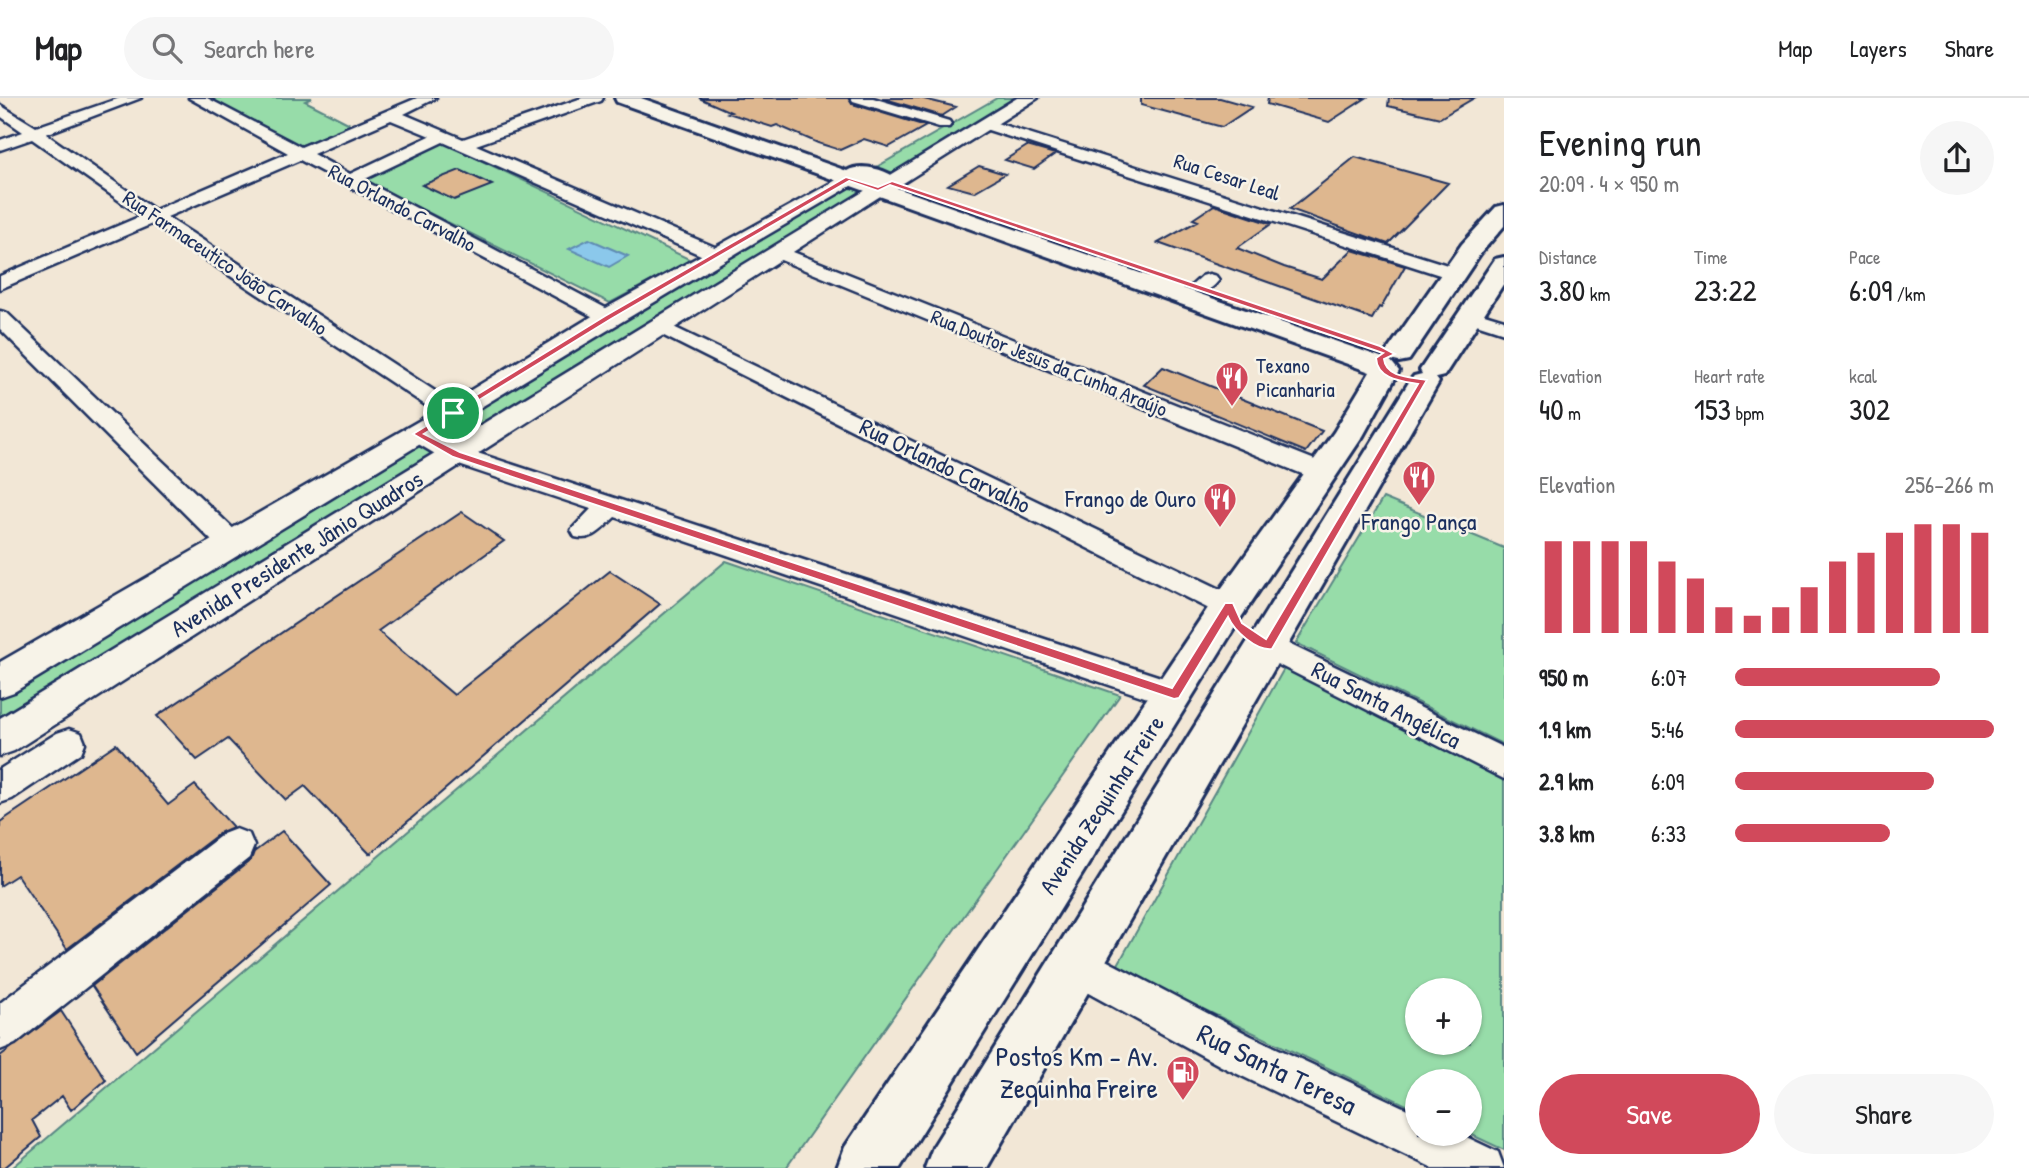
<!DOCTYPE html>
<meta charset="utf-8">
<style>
:root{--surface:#fff;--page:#f6f6f6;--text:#202124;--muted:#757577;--line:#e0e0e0;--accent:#d1495b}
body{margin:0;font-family:"Patrick Hand",sans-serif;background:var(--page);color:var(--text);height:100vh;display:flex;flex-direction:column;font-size:26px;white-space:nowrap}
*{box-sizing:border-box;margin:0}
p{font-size:23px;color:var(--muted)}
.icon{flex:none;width:38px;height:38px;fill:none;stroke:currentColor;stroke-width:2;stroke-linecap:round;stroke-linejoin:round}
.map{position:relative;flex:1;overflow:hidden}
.panel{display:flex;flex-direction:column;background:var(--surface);width:525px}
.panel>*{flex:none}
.controls{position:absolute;left:1405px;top:880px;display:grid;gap:14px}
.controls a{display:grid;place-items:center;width:77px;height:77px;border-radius:50%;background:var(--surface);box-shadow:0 2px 5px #0004;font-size:35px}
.pin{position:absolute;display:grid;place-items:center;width:60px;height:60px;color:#fff;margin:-30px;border:4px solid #fff;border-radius:50%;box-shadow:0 2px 7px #0007}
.round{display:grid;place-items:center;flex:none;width:74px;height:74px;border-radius:37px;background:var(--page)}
.overview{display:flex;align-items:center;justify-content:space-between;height:119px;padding:0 35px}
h1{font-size:38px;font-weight:600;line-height:52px}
.stats{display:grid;grid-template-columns:repeat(3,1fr);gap:10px;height:119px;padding:7px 35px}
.stats div{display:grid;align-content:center}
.stats b{font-size:30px;font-weight:600}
.stats small{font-size:19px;font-weight:400}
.stats p{font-size:19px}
.chart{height:196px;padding:14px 35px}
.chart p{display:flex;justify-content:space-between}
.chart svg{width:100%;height:126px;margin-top:7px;stroke:var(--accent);stroke-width:6}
.button{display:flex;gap:14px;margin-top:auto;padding:14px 35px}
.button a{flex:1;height:80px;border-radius:42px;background:var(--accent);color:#fff;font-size:28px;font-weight:600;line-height:80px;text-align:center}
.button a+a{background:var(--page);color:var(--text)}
ul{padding:0 35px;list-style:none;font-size:23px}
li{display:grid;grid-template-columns:112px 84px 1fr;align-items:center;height:52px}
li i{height:18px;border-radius:9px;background:var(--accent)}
header{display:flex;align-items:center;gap:42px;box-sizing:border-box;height:98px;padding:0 35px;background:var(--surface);border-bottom:2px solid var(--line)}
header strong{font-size:33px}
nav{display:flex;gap:38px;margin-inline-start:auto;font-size:24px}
.search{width:490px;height:63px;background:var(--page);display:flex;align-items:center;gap:18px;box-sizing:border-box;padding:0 24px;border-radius:38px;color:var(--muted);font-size:26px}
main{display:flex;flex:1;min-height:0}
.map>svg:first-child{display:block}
</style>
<header>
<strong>Map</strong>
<div class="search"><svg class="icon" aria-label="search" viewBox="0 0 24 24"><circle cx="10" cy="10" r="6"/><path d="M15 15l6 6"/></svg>Search here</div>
<nav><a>Map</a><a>Layers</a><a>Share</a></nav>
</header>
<main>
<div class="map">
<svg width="1504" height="1070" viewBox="0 0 1504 1070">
<rect width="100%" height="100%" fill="#f2e7d6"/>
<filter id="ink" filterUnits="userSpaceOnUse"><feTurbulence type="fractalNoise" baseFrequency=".0143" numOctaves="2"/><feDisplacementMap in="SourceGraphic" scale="14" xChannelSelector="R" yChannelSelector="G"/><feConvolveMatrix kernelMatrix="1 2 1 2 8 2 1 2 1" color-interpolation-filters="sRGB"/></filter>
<g filter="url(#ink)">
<path fill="#97dca9" stroke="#598684" stroke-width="2" fill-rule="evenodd" d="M215 0H312L305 3 352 27 297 49 210 2Z
M997 0H1021L891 77 875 70Z
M442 44 691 162 610 205 361 81Z
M851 87 869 92 455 347 439 337V334Z
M413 349H424L433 355V362L0 628V595Z
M1383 400 1504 450V647L1296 545Z
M726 463 1120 597 786 1070H12Z
M1286 567 1504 678V1052L1470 1036V984H1418L1417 1012 1116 870ZM1418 892H1470V945H1418Z"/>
<path fill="#8bc8eb" stroke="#5e8bb3" stroke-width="2" d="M589 141 628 158 609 169 569 151Z"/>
<path fill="#deb78f" stroke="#1b2f5e" stroke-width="2" d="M699 0H848L852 6 926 28 889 49 864 41 840 52 818 45 777 27 772 29 728 15 731 14Z
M882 0H920L956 9 942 18Z
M1141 0H1220L1252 9 1222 29 1141 7Z
M1268 0H1366L1329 24 1267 6Z
M1389 0H1474L1440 20 1388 8Z
M1027 48 1055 56 1034 71 1005 62Z
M1355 59 1448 85 1388 146 1290 111Z
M979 68 1005 76 974 94 948 87Z
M460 72 492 87 454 102 422 87Z
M1214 107 1271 126 1237 150 1284 169 1322 181 1352 152 1405 168 1381 210 1379 209 1372 221 1158 145 1198 123 1193 121Z
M1163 269 1322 333 1306 354 1144 287Z
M462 414 504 443 378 533 454 597 610 473 660 506 370 756 305 688 286 702 228 641 197 662 157 618Z
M116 646 168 707 195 687 233 729 221 734 67 851 17 777 0 788V724Z
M282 733 331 787 136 954 92 888 251 762 254 754Z
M61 913 106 982 71 1012 62 998 32 1022 41 1039 4 1070H0V958Z"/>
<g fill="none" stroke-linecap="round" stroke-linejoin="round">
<defs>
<path id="minor" d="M120 0H141L46 36 155 112 288 55 189 0H207L301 49 417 0H436L404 16 463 41 582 0H603L601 3 476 47 724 153 726 157 724 161H710L443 44 363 82 615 215 618 219 615 223H601L300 62 167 119 461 310 465 315 461 320H445L152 126 0 191V178L141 118 32 41 0 52V42L23 34 0 18V7L36 29ZM391 22 430 38 350 76 313 56Z
M851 0H873L949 23 951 26 949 29H939L853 3Z
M987 22 1460 171 1463 175 1453 181 1446 179 982 30 979 27Z
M778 148 1330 368 1334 374 1330 380 1321 382 1312 380 771 158 769 154Z
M1209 176 1216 178 1219 182C1212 191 1204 196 1193 193L1190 189 1202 178Z
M1468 211 1504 222V235L1461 221 1458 217 1461 213Z
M0 213 7 215 242 439 246 446 242 453 232 456 222 453 0 231Z
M661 223 1239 500 1243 508 1239 516 1229 519 1219 516 654 233 651 229 654 225Z
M418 328 465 351 1185 587 1190 596 1185 605 1174 609 615 419C602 431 593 444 575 439L571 432 591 411 447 363 410 341 406 336 410 331Z
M1268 536 1504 650V681L1257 556 1253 548 1257 540Z
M69 631 81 635 85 645 81 655 12 701 0 705V671L57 635Z
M236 731 249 736 254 748 249 760 15 946 0 952V905L223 736Z
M1075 846 1251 938 1418 1016V1036H1460L1498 1054 1504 1070H1433L1221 968 1061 880 1055 866 1061 852Z"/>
<path id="tertiary" d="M1017 0H1038L897 89 888 91 885 95 14 653 0 658V620Z
M849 75 856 77 859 81 856 85C573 250 294 424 14 594L0 599V564L443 309 599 214Z"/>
<path id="secondary" d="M615 0H641L847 73C861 64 891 72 901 85L897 90 1389 262 1385 256 1462 146 1496 109 1504 107V128L1480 156 1409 262 1399 264 1390 262 1399 273 1363 338 1242 518 900 1070H837L845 1049 1216 498 1334 334 1370 274 617 4Z
M1504 159V185L1444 278 1436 280 1439 284 987 1070H925L933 1049 1409 284 1414 278 1422 276 1420 272 1495 161Z"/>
</defs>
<use href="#minor" stroke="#1b2f5e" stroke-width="5"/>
<use href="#tertiary" stroke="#1b2f5e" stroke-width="5"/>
<use href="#secondary" stroke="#1b2f5e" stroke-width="6"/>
<use href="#minor" fill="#f7f3e8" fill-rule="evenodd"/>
<use href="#tertiary" fill="#f7f3e8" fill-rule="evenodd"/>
<use href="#secondary" fill="#f7f3e8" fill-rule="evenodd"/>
</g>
</g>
<path fill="#d1495b" stroke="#fff" stroke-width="2" fill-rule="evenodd" d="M846 79 878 89 892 83 1380 248 1395 256 1384 261C1386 280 1412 279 1427 282L1272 551C1256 553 1234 533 1228 519L1179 600 1174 601 453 359 413 336 605 218ZM849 83 878 93 890 87 1374 252 1383 255 1376 260C1377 281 1401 283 1418 286L1266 541 1242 525 1233 505H1225L1172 590 460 354 424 336 611 221Z"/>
<defs>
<symbol id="restaurant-pin" viewBox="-11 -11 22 30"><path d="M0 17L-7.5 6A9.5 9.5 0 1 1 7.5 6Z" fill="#d1495b" stroke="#f7f3e8"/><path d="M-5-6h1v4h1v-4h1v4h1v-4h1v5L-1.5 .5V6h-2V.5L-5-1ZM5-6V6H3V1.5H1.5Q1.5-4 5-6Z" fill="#fff"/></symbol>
<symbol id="fuel-pin" viewBox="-11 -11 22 30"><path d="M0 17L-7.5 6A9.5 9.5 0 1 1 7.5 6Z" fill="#d1495b" stroke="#f7f3e8"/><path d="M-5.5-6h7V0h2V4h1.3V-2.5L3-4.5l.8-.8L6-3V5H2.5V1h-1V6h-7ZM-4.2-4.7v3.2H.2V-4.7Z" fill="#fff"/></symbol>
</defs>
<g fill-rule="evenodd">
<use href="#restaurant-pin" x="1213" y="261" width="38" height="52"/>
<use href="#restaurant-pin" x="1400" y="360" width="38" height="52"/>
<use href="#restaurant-pin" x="1201" y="382" width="38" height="52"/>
<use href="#fuel-pin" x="1164" y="955" width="38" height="52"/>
</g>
<g text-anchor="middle" stroke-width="5" stroke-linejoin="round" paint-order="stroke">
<g font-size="21" fill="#1b2f5e" stroke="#f7f3e8">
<text transform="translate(1227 79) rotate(18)" y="7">Rua Cesar Leal</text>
<text transform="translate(402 110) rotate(28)" y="7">Rua Orlando Carvalho</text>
<text transform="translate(225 165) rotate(34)" y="7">Rua Farmaceutico João Carvalho</text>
<text transform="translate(1049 265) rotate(22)" y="7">Rua Doutor Jesus da Cunha Araújo</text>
</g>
<g font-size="21" fill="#1b2f5e" stroke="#f7f3e8" text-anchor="start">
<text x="1256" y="275">Texano<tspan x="1256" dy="24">Picanharia</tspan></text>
</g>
<g font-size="24" fill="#1b2f5e" stroke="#f7f3e8">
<text transform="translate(945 368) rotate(26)" y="8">Rua Orlando Carvalho</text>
<text transform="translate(297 456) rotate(-32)" y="8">Avenida Presidente Jânio Quadros</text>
<text transform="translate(1386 607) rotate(27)" y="8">Rua Santa Angélica</text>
<text transform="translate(1102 707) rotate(-57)" y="8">Avenida Zequinha Freire</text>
</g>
<g font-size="24" fill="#1b2f5e" stroke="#f7f3e8" text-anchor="end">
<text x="1196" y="409">Frango de Ouro</text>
<text x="1419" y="432" text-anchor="middle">Frango Pança</text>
</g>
<g font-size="28" fill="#1b2f5e" stroke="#f7f3e8" text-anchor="end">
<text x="1158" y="968">Postos Km - Av.<tspan x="1158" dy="32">Zequinha Freire</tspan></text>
</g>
<g font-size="28" fill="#1b2f5e" stroke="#f7f3e8">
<text transform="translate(1277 971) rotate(26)" y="10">Rua Santa Teresa</text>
</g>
</g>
</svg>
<div class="controls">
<a>+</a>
<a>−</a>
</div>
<div class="pin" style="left:453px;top:315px;background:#1e9e55"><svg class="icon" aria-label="arrive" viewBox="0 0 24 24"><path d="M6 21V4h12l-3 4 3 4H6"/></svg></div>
</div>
<section class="panel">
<div class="overview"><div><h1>Evening run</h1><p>20:09 · 4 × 950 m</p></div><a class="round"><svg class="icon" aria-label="share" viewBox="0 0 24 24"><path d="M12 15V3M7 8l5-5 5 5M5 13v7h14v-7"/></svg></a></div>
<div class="stats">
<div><p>Distance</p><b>3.80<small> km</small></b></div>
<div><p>Time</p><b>23:22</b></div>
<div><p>Pace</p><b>6:09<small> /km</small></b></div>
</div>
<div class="stats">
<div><p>Elevation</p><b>40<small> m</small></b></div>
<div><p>Heart rate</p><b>153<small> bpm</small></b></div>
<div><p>kcal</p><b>302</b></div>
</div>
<div class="chart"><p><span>Elevation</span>256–266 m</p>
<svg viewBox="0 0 160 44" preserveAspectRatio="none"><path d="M5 44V12M15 44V12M25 44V12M35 44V12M45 44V19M55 44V25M65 44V35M75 44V38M85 44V35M95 44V28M105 44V19M115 44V16M125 44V9M135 44V6M145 44V6M155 44V9"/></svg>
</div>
<ul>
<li><b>950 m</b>6:07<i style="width:79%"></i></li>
<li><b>1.9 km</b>5:46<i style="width:100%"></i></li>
<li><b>2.9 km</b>6:09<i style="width:77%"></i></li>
<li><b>3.8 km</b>6:33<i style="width:60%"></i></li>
</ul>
<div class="button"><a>Save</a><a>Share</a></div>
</section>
</main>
